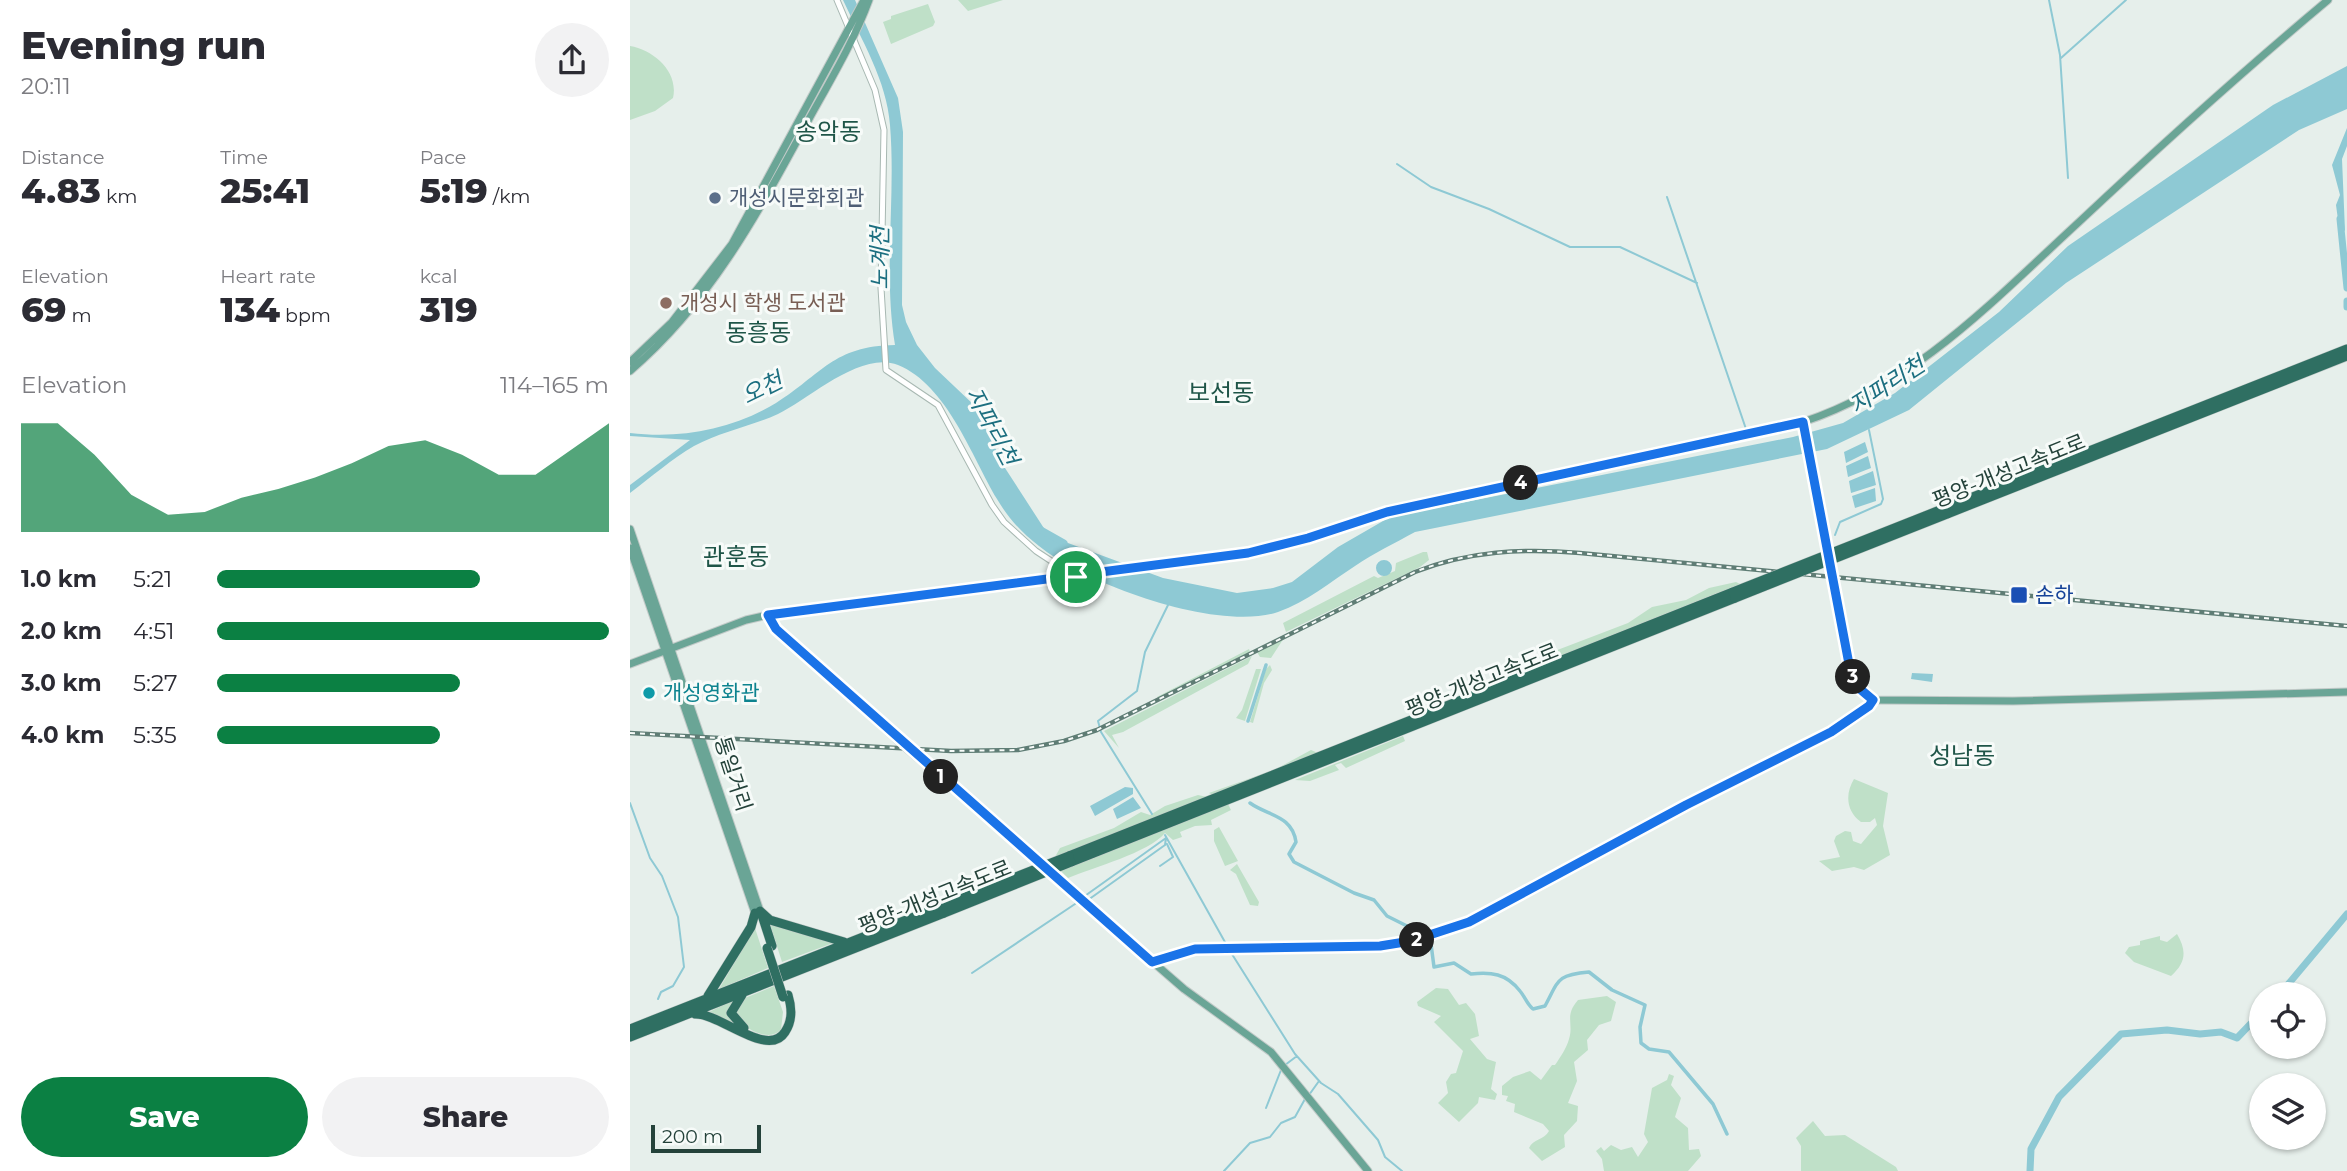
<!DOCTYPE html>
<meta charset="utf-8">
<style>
:root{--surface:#fff;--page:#f2f2f3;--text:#2b2b33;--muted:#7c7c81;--accent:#0b8043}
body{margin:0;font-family:Montserrat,"Noto Sans KR",sans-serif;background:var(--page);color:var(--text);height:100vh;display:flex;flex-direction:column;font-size:26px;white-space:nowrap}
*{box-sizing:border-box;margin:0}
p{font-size:23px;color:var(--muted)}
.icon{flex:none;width:38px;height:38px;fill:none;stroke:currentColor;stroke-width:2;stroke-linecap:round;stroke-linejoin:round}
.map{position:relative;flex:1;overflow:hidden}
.sheet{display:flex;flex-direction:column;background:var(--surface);width:630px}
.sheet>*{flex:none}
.tools{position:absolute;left:1619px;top:982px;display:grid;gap:14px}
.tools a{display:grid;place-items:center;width:77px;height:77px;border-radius:50%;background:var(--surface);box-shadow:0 2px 5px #0004;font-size:35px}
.scale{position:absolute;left:21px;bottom:18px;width:110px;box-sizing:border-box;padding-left:7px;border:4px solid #24423a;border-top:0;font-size:19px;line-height:24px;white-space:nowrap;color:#24423a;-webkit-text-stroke:5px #f7fbf9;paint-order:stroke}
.pin{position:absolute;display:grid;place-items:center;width:60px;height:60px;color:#fff;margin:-30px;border:4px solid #fff;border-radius:50%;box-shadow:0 2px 7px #0007}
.km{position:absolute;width:35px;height:35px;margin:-18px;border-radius:50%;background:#222;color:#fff;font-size:19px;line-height:35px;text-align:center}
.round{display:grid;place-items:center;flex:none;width:74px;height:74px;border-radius:37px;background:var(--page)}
.head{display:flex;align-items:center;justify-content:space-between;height:119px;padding:0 21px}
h1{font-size:38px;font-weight:800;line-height:52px}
.figures{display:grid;grid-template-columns:repeat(3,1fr);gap:10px;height:119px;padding:7px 21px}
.figures div{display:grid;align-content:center}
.figures b{font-size:35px;font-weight:800}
.figures small{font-size:19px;font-weight:400}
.figures p{font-size:19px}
.chart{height:196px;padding:14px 21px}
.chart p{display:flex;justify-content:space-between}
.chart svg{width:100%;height:126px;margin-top:7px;fill:var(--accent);opacity:.7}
.action{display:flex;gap:14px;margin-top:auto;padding:14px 21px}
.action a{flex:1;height:80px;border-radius:42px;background:var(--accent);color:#fff;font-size:28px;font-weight:800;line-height:80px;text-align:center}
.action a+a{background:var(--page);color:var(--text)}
ul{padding:0 21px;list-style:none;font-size:23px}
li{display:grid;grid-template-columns:112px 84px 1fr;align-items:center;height:52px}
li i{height:18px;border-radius:9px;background:var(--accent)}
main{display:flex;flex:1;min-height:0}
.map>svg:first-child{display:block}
</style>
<main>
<section class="sheet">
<div class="head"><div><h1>Evening run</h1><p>20:11</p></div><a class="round"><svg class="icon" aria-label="share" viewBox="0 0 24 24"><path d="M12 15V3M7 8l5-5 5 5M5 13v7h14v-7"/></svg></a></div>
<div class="figures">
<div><p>Distance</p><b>4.83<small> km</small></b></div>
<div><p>Time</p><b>25:41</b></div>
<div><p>Pace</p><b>5:19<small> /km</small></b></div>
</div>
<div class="figures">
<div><p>Elevation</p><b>69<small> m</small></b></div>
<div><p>Heart rate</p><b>134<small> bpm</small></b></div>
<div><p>kcal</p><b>319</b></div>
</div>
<div class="chart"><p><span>Elevation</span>114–165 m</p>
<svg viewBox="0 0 160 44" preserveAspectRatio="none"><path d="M0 44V6L10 6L20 17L30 31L40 38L50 37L60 32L70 29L80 25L90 20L100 14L110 12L120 17L130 24L140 24L150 15L160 6V44z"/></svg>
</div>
<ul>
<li><b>1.0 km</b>5:21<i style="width:67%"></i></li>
<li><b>2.0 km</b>4:51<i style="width:100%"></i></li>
<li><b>3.0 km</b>5:27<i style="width:62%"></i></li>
<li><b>4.0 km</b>5:35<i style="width:57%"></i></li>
</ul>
<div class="action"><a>Save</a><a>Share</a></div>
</section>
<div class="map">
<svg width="1717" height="1171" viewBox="0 0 1717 1171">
<rect width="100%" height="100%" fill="#e6efeb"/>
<path fill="#bfe0c8" d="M328 0H373L338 11Z
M298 4 305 22 303 26 261 44 253 22 261 19V16Z
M0 46C24 50 49 72 43 98L25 111 0 120Z
M793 552H797L799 560 790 567 656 632 653 623 744 576 748 578 765 571 766 563Z
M1106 582 1110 584 857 685 865 677 891 664 998 623 1022 607 1056 600 1079 588Z
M654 638 641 658 630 657 627 652Z
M619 649 620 652 529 700 527 697Z
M622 656 618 664 493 732 482 735 489 748 474 731Z
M640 665 642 670 634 683 623 723 620 722 636 669Z
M626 669H631L615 721 606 718 612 710Z
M773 736 775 741 716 768 711 763 705 765 709 770 680 781 665 780Z
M681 750 688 753 583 795 579 793 646 769Z
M1224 779 1258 793 1253 826 1260 855 1234 870 1224 867 1202 871 1189 861 1210 857 1204 841 1206 836 1215 831 1221 832 1223 841 1231 844 1247 825 1245 818 1240 822H1231C1216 811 1215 794 1224 779Z
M568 795 577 797 425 857 430 848 484 828 511 812 520 815 535 806Z
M598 804 601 810 581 820 582 825 565 826 550 832 552 837 543 840 535 833C518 853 464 867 438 878L431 871Z
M589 827 608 861 595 866 584 841V830Z
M607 864 629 902 628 906 620 905 606 874 600 870Z
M139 921 203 943 152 962Z
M125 928 138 968 89 989Z
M1547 934C1557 951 1556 963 1541 976L1504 962 1495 953 1499 947 1510 945V941L1530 936V940L1537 942Z
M144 986 153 1012 151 1030C138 1042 119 1030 107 1020L105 1007 115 998Z
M806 988 818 989 829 1005 836 1003 845 1014 849 1036 840 1039 857 1059 866 1062 861 1089 867 1094 865 1100 849 1097 848 1103 829 1122 808 1103 818 1093 816 1082 821 1074 826 1073 833 1051 804 1022 811 1016 788 1006 787 1002Z
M977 996 986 1002 981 1021 969 1025 957 1040 958 1050 944 1062 947 1081 938 1103 948 1106 947 1121 934 1135 935 1147 912 1161 899 1148C903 1139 914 1140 919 1131L913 1124 884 1112 885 1104 876 1101 878 1096 872 1095V1086L883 1077 900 1071 911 1080 922 1065H925C930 1058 937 1047 939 1039 944 1023 934 1016 948 1000Z
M102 1002V1023L79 1012 100 1002Z
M1039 1074 1044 1076 1041 1085 1051 1098 1045 1117 1058 1128 1059 1150 1069 1149 1071 1156 1058 1171H974L972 1159 966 1151 971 1147 974 1151 981 1145 991 1150 1002 1147 1008 1157 1018 1142 1014 1134 1022 1088 1037 1080Z
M1183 1121 1195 1136 1215 1135 1266 1167 1268 1171H1171V1146L1166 1138Z"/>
<path fill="#8ec9d4" d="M213 0H225L268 98 273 132 272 305 276 322 287 345 305 368 344 405 375 468 419 536 533 578 607 593 643 588 662 582 708 547 760 517 1163 437 1213 423 1265 393 1369 312 1438 246 1643 105 1717 66V109L1669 130 1436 283 1279 410 1197 449 785 532C765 543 744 553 725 566 700 582 677 602 648 612 588 632 457 585 409 546 392 533 378 518 367 499 342 457 317 385 268 365 231 350 179 399 148 414 122 426 90 432 64 446 42 459 21 477 0 493V485L60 440 0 436V433C50 439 102 430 146 403 192 374 203 346 265 345 253 272 266 198 260 125 257 81 231 39 213 0Z
M1717 128V146L1712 159 1715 231 1709 227 1706 205 1710 195 1702 165Z
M1235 442 1238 452 1216 463 1214 452Z
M1238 456 1241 468 1218 477 1216 466Z
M1243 471 1246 485 1221 493 1219 481Z
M1245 488 1246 501 1225 508 1222 496Z
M746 568a8 8 0 1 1 16 0a8 8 0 1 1-16 0Z
M1282 673 1303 674 1302 682 1281 679Z
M495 787 503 788V794L465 816 460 806Z
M503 797 511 808 487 819 483 809Z"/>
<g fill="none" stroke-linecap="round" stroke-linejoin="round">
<path stroke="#8ec9d4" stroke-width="2" d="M1419 0 1430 55 1438 178
M1431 58 1496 0
M767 164 801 187 859 209 940 247H990L1067 283
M1037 197 1116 429
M1205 535 1210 522 1251 504 1253 499 1239 430
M0 803 20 858 32 876 48 917 54 967 43 986 31 992 28 999
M522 814 471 732 468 721 507 691 515 652 539 603
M535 835 600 951 665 1054 691 1083 708 1094 748 1140 755 1157 772 1171
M530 866 543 857 537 844
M452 898 536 838
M458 900 535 845 536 838
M342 973 448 902
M655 1065 667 1056
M679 1095 689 1081
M636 1108 651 1070
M594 1171 620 1143 640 1137 651 1123 665 1117 675 1099"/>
<path stroke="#8ec9d4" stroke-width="3.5" d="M618 721 636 665
M620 803C638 816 662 815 666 842L659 854 664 862 724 893 744 900 757 916 795 935 801 944 804 967 824 963 841 974C861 972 876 973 890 991 895 997 897 1004 903 1009L915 1006C929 980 926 975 959 972L982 990 1015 1005 1010 1027 1011 1043 1019 1049 1039 1052 1083 1104 1097 1134"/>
<path stroke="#8ec9d4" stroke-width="7" d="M1710 219 1717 288
M1717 301V307
M411 530 434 543
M1650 994 1717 914
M1400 1171 1401 1149 1429 1097 1491 1034 1537 1030 1570 1034 1591 1032 1607 1038 1631 1013"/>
<defs>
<path id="minor" d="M207 0 245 90 254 130 251 288 256 370 308 405 362 505 374 522 406 551 444 576
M522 962 565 949 750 946 781 941 839 922 1056 805 1201 732 1230 714 1243 700"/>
<path id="major" d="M0 362 42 322 102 244 234 0
M0 371C81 302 129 211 179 119 200 81 224 41 239 0
M1173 422 1219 664 1230 689 1243 700 1383 701 1717 692
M0 529 130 911
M0 548 125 913
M138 615 146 629 275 747
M0 664 116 620 138 615 618 553 678 538 757 512 1173 422C1285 385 1364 300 1449 222 1530 146 1613 71 1698 0
M288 758 554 989 641 1052 738 1171"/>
<path id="highway" d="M1315 508 1717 349
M1317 514 1717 356
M439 856 1103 592
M441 862 1105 598
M130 911 140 920 214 942
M131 912 142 946
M112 995 101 1013 114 1028
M78 996 121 927 125 913
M65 1014C90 1013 138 1059 155 1032 163 1020 162 1008 158 995
M0 1029 312 906
M0 1037 314 913"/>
</defs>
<use href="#minor" stroke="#a8b8b2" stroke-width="7"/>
<use href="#major" stroke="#c2cac8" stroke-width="9"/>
<use href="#highway" stroke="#c2cac8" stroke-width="10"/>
<use href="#minor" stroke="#fff" stroke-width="5"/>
<use href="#major" stroke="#6aa596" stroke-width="7"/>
<use href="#highway" stroke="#2f6f62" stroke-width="9"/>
<defs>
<path id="rail" d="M0 733 321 751 388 750 434 741 467 730 785 572C838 551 893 548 950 553L1717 626"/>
</defs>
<use href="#rail" stroke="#5f7d75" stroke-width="4.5"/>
<use href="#rail" stroke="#f7fbf9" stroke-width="2" stroke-dasharray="5" stroke-linecap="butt"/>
<defs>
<path id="major-bridge" d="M275 747 288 758"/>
<path id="highway-bridge" d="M1103 592 1315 508
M1105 598 1317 514
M312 906 439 856
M314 913 441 862
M137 948 153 997"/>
</defs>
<use href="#major-bridge" stroke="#c2cac8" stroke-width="9" stroke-linecap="butt"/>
<use href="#highway-bridge" stroke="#c2cac8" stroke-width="10" stroke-linecap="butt"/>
<use href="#major-bridge" stroke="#6aa596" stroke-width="7"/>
<use href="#highway-bridge" stroke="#2f6f62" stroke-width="9"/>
</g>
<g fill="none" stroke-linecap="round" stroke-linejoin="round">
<defs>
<path id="route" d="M1173 422 1219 664 1230 689 1243 700 1239 706 1201 732 1056 805 839 922 781 941 750 946 565 949 522 962 146 629 138 615 618 553 678 538 757 512Z"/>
</defs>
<use href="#route" stroke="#fff" stroke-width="14"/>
<use href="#route" stroke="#1a73e8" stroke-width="9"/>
</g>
<circle fill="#5c6f8a" stroke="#f7fbf9" stroke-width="2.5" cx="85" cy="198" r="7"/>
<circle fill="#8d6e63" stroke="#f7fbf9" stroke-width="2.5" cx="36" cy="303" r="7"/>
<rect fill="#1a4fb4" stroke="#f7fbf9" stroke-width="2.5" x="1380" y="586" width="18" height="18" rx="3.5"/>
<circle fill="#0f9aa8" stroke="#f7fbf9" stroke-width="2.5" cx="19" cy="693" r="7"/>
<g text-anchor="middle" stroke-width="6" stroke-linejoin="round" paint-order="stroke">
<g font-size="21" fill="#4e5e75" stroke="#f7fbf9" text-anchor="start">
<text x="99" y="205">개성시문화회관</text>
</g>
<g font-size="21" fill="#785e54" stroke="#f7fbf9" text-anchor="start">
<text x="50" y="310">개성시 학생 도서관</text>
</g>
<g font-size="21" fill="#24423a" stroke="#f7fbf9">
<text transform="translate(1379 471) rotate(-22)" y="7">평양-개성고속도로</text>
<text transform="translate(852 680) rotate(-22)" y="7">평양-개성고속도로</text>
<text transform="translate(103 774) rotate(72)" y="7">통일거리</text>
<text transform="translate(305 897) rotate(-22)" y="7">평양-개성고속도로</text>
</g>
<g font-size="21" fill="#164399" stroke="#f7fbf9" text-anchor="start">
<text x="1405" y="602">손하</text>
</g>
<g font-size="21" fill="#0d838f" stroke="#f7fbf9" text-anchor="start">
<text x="33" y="700">개성영화관</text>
</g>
<g font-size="23" font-style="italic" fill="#1c6f80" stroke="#f7fbf9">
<text transform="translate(250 258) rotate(-90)" y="8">노계천</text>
<text transform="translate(1257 385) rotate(-33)" y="8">지파리천</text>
<text transform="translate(132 388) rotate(-26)" y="8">오천</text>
<text transform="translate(362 426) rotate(62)" y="8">지파리천</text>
</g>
<g font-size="24" fill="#1f5548" stroke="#f7fbf9">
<text x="198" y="140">송악동</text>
<text x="128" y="341">동흥동</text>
<text x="591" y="401">보선동</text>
<text x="106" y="565">관훈동</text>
<text x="1332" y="764">성남동</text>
</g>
</g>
</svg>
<div class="tools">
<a><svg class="icon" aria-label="locate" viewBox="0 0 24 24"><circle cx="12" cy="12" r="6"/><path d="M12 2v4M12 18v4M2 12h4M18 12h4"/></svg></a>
<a><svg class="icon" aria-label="layers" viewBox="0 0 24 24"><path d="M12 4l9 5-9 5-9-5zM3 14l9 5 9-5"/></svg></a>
</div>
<div class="scale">200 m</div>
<div class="pin" style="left:446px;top:577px;background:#1e9e55"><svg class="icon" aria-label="arrive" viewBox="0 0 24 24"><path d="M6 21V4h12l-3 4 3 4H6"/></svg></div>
<b class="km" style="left:311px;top:777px">1</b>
<b class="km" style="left:787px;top:940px">2</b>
<b class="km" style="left:1223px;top:677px">3</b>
<b class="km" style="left:891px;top:483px">4</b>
</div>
</main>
